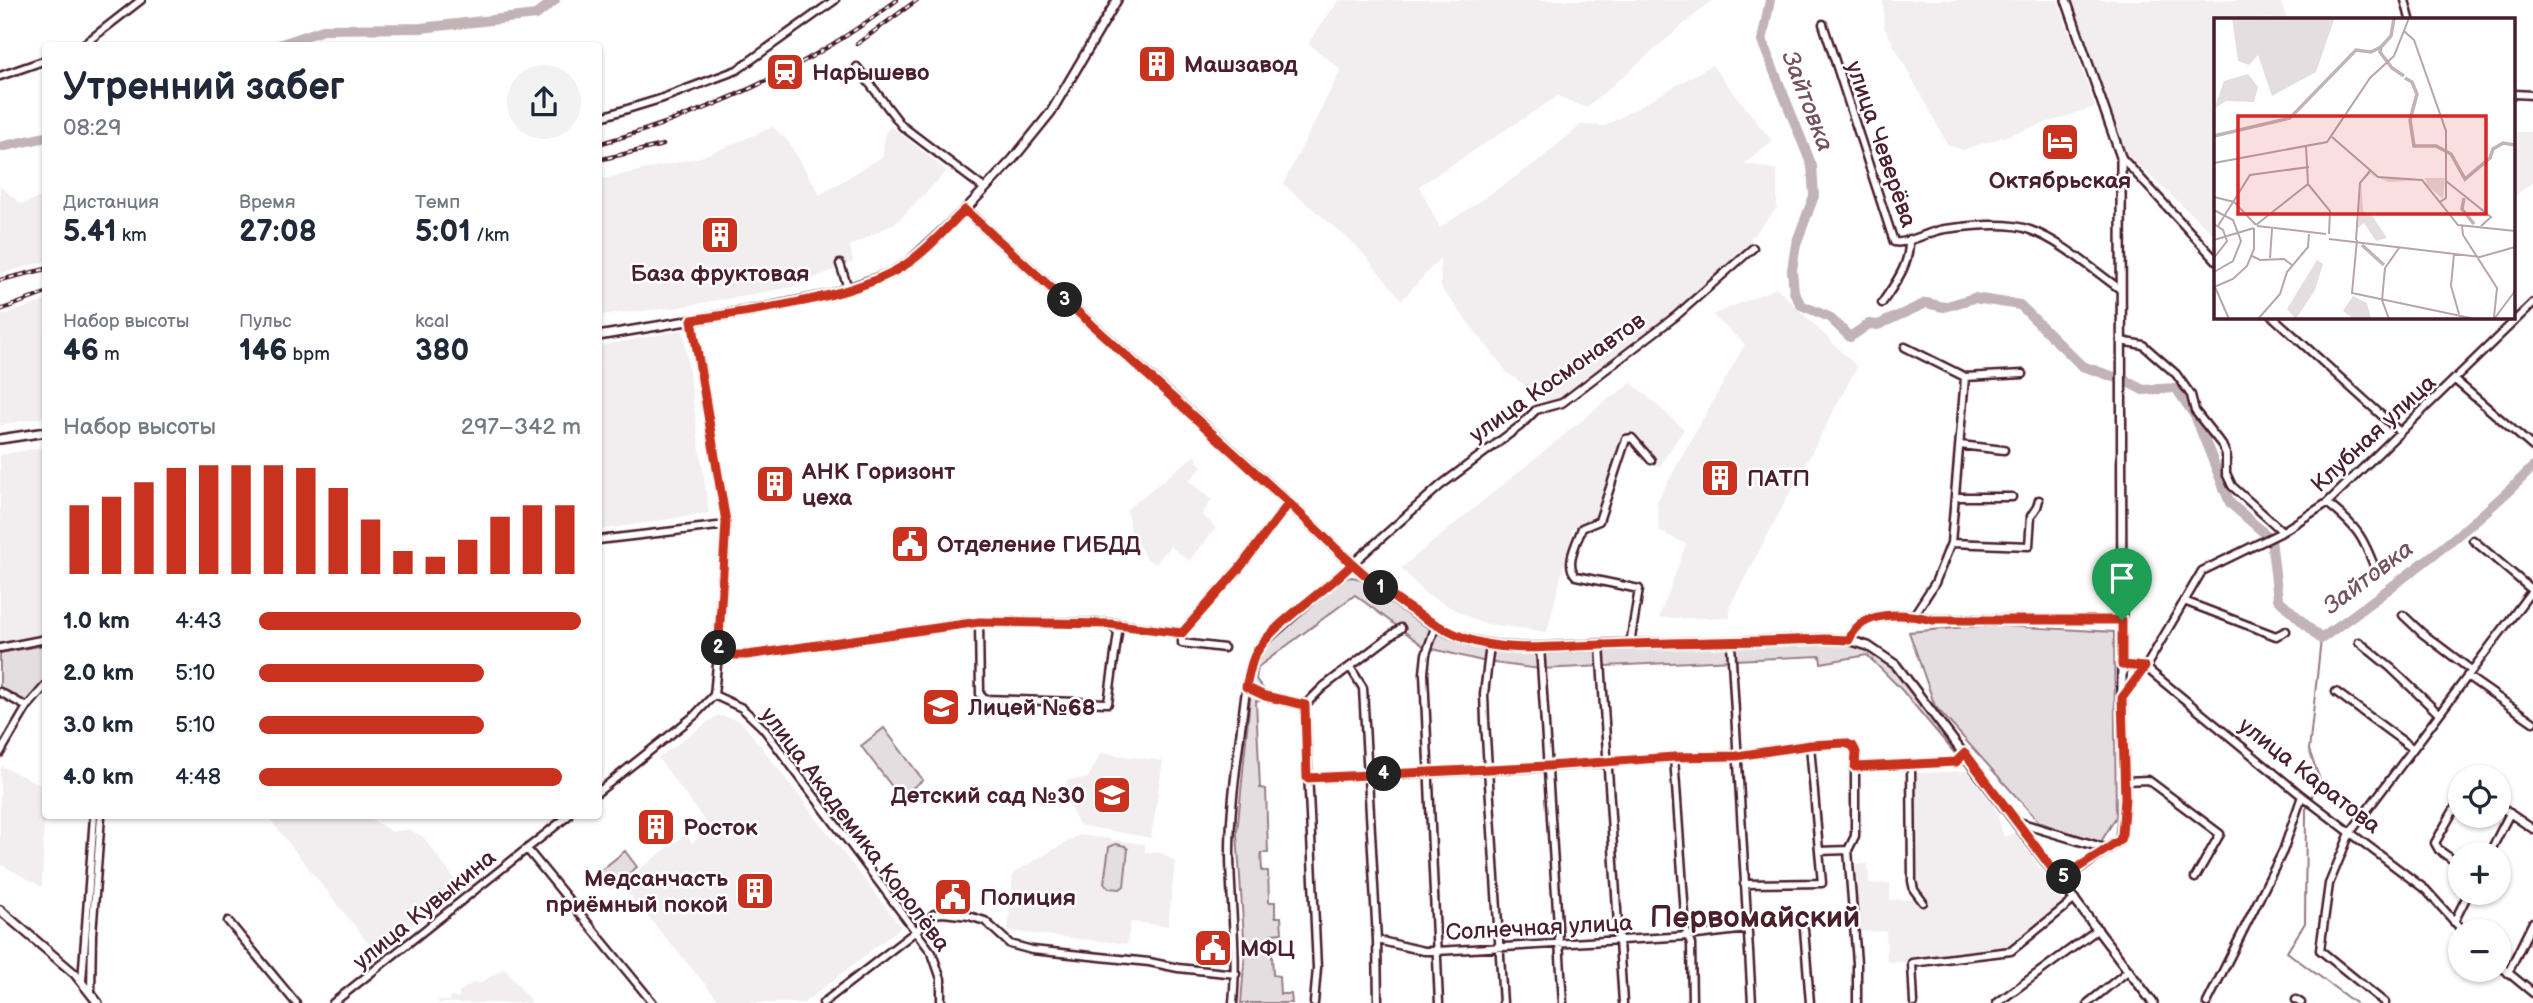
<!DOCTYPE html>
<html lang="ru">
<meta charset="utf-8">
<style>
:root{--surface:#fff;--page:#f2f2f3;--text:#1f2937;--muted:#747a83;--accent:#c8321e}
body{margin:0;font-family:"Balsamiq Sans",sans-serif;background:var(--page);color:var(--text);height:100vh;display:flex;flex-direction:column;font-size:26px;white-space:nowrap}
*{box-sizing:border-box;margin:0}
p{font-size:23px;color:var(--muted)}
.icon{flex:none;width:38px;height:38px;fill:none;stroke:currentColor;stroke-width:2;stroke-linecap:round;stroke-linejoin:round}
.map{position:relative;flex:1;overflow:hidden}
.details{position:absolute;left:42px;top:42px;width:560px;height:777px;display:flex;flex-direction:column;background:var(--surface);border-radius:7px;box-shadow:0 2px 5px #0004}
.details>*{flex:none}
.controls{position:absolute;left:2448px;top:765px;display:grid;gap:14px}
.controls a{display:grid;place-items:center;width:63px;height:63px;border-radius:50%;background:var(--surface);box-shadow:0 2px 5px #0004;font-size:35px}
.pin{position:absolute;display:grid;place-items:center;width:60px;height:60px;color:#fff;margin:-72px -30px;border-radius:50% 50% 50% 0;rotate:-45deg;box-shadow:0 0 7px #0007}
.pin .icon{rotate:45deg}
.km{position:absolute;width:35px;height:35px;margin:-18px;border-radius:50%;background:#222;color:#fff;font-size:19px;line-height:35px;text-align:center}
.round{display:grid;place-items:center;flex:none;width:74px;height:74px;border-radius:37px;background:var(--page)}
.head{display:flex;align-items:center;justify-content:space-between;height:119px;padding:0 21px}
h1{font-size:38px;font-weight:700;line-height:52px}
.metrics{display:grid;grid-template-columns:repeat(3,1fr);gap:10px;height:119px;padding:7px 21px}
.metrics div{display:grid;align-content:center}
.metrics b{font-size:30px;font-weight:700}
.metrics small{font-size:19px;font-weight:400}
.metrics p{font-size:19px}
.chart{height:196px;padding:14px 21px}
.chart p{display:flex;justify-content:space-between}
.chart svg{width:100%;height:126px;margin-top:7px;stroke:var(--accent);stroke-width:6}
ul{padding:0 21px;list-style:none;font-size:23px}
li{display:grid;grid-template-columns:112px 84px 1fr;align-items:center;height:52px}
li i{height:18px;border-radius:9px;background:var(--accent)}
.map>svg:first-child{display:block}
</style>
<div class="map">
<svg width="2533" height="1003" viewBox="0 0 2533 1003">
<rect width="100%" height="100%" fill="#fff"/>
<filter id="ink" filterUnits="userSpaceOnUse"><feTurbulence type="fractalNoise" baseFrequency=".0143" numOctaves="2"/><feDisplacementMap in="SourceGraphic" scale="14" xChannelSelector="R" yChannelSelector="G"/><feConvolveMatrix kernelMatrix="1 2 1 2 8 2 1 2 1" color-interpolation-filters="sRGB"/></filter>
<g filter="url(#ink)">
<path fill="#f2eeef" d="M1339 0H1712L1586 108 1558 96 1419 186 1440 228 1536 163 1581 125 1605 126 1712 65 1772 141 1745 163 1777 170V208L1750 239 1756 246 1554 406 1508 373 1441 288 1440 258 1402 300 1356 245 1283 184 1341 70 1308 43Z
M1883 0H2058L2095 107 1963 150 1948 145 1884 27Z
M2071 0H2280L2287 19H2216V231L2212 233 2126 154Z
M891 126 947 171 897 222 850 246 853 262 793 287 673 308 599 315 598 180 701 157 773 127 788 141 820 195 883 156 885 133Z
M2514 132H2533V182L2514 197Z
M0 186 21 204 45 196 46 261 0 274Z
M1777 288 1857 367 1730 606V618H1659L1686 544 1659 531 1657 501 1745 344 1712 315Z
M45 301V417L0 425V316Z
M683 330 709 513 599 530V346Z
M1632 383 1684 429 1659 467 1623 431 1602 517 1573 529 1547 632 1480 623 1426 594 1401 568 1603 403Z
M45 447V637L0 647V455Z
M1195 455 1198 459 1197 461 1202 467 1189 481 1212 500 1202 514 1216 528 1189 561 1170 546 1156 564 1153 563 1146 558 1131 534 1127 509Z
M718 715 741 721 901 927 804 1003H721L620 884 686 834 692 843 710 828 658 758Z
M1101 753 1163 761 1151 838 1079 825 1067 800V780L1088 778Z
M2 766 45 787 42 887 0 864V770Z
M1968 771 1995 808 2004 837 2015 832 2066 906 2010 949 1910 962H1887L1886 931 1858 932 1856 864H1868L1869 884 1890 883V900L1918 899 1915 773Z
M267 816H366L392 832 409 829 423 837 462 889 377 954Z
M1079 835 1145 844V852L1162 853 1175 862 1168 926 1131 922 1127 944 1008 931 1013 873Z
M504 968 532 1003H438V1000L449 1001 450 997 459 998V992L476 981 479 984Z"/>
<path fill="#e5dee0" stroke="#987e86" stroke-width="2" d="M1352 577 1365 580 1396 603 1481 646 1504 650 1553 653 1796 642 1851 643 1864 647 1888 663 1961 756H1957L1901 689 1867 655 1821 663 1820 656 1540 669 1486 662 1425 647 1355 595 1258 667 1256 679 1271 699 1256 701 1260 788 1266 789 1268 853H1261L1262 871H1268L1269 902H1275V917H1281L1282 933 1271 934 1273 975 1279 976 1280 994H1291L1292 1003H1241L1245 952 1237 833 1253 668 1262 648 1269 640 1346 578Z
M1990 625 2114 632 2116 817 2099 845 2039 822 1935 706 1909 632Z
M45 645V681L28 702H24L0 689V653Z
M884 728 923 780 900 797 861 746Z
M1116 844 1125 846 1128 849 1124 886 1120 889 1109 888 1104 883 1109 847Z
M625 851 637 867 611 887 599 872Z"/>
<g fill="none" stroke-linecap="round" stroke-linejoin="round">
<path stroke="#91787e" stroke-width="2" d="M2311 798 2320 780 2309 750 2321 639
M2309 804 2306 809 2305 923 2287 952 2355 1003"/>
<path stroke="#c1b3b6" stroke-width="10" d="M1770 0 1762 41 1812 166 1814 196 1796 244 1792 270 1794 292 1801 305 1829 317 1850 337 1869 324 1878 325 1926 303 1944 307 1974 298 2020 305 2082 366 2126 381 2143 390 2176 388 2195 416 2230 503 2271 539 2278 599 2321 639C2394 585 2469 532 2533 467
M276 46 326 29 421 28 536 15 555 0
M0 147 46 137"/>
<defs>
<path id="minor" d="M2405 0 2410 19
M1823 24 1894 242C1907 245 1929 231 1945 229 1968 226 2009 221 2030 230 2061 241 2093 270 2120 289
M82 46 141 0
M857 67 902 126 985 189
M0 76 46 60
M2514 94 2533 95
M598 118 660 99 737 70 835 0
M2121 157 2216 260
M840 264 848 288
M1882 303C1896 282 1910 265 1909 239
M2273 317 2400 432
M2121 341 2143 345 2176 374 2191 395 2195 411 2222 445 2226 454V473L2232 486 2282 531
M1905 347 1965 377
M2455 380 2533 447
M1960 445 2004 450
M1955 497H2012
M2327 503C2357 527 2363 536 2376 571
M598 540 726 525
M2473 540 2532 590
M1951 543 2029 546 2031 516 2037 507 2039 500
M2184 601 2276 636 2286 631
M1914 615 1932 619 2122 620
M2403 615 2422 633 2471 670
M979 622 980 694 984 699 1108 703 1118 633 1110 623
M1436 625 1426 654 1424 673 1439 1003
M1182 633V643L1224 648
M1849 640C1860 612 1888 615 1914 615L1935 583 1951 543 1965 377 2023 374
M2359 642 2391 668 2438 713
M1731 643 1752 1003
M1630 644 1639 589 1576 576C1564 564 1577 543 1582 528L1599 521 1626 439 1632 438 1651 460
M1490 645 1484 694 1485 721 1503 1003
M1600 645 1623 1003
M1540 647 1563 1003
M0 648 46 639
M718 655H747L979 622 1110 623 1182 633 1239 569 1289 503
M2122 665 2145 667 2302 796 2426 890 2463 931
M1350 667 1363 688 1377 940 1378 1003
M2467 676 2533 722
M1246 687 1265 696 1305 705
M0 692 27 707
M2336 692 2412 748
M714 695 742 708 763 728 932 953 941 979V1003
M2122 698 2148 663 2202 571 2280 533 2327 503 2533 303
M1810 745 1819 851
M0 753 27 707 46 685
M1674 757 1686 930 1691 944 1692 1003
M1911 765 1912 881 1914 890 1923 902
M1307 778 1548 767 1674 757 1736 756 1810 745 1845 743 1853 746 1856 752 1855 767
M2125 781 2148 780 2220 834 2195 878
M598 792 694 716 714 695 718 655 726 521 692 320
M2460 799 2435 843 2439 850 2460 865
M2499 806 2533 829
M527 849 653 1003
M1848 850 1855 836V767L1957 762 1965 753
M2489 854 2510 813
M1744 884 1822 883 1819 851 1848 850 1857 963V1003
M228 921 296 1003
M2454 922 2469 892
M1804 929 1810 1003
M1377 940 1424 951H1437L1689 936 1747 929
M2499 965 2533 993
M2508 973 2533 922
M82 981 94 816
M91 992 92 934 101 816
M2296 1000 2301 1003
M333 1003 568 816
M823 1003 916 931 934 914 943 913 969 916 985 921 1010 944 1032 950 1149 962 1178 968 1236 974
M1233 1003C1238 952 1230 903 1230 852 1230 811 1236 769 1241 728 1245 700 1246 670 1261 645L1441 485 1520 426 1536 410 1562 403 1676 316 1753 248
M1314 1003 1317 968 1305 705 1323 687 1401 628
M1914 1003 1912 963 2011 951 2075 899
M1997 1003 2098 929
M2088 1003 2129 970
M2207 1003 2283 851 2302 796
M2385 1003 2320 950 2329 884 2350 833 2533 589"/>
<path id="major" d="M965 210C1065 300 1164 389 1263 479 1322 532 1393 617 1470 640 1513 652 1558 646 1602 644 1676 643 1750 642 1824 639L1849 640 1868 646 1896 665 2153 1003
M598 336 764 308 829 295 889 274 908 263 965 210 1013 159 1051 112 1117 0
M0 439 46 432
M2017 822 2107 849
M2060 879 2086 864 2120 840 2125 798 2122 698 2121 157 2066 0
M0 910 75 974 98 1003"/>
</defs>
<use href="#minor" stroke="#4a1f2b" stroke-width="11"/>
<use href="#major" stroke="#4a1f2b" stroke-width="12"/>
<use href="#minor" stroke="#fff" stroke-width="6"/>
<use href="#major" stroke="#fff" stroke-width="7"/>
<defs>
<path id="rail" d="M857 44 917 0
M598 144C707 114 808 68 897 0
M598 160 663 145
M0 280 46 269
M0 310 46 293"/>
</defs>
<use href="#rail" stroke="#4a1f2b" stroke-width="4.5"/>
<use href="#rail" stroke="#fff" stroke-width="2" stroke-dasharray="5" stroke-linecap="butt"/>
</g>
</g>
<g fill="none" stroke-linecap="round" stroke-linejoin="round" filter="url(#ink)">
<defs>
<path id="route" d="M2122 620H1932C1904 613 1861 609 1849 640L1824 639C1749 642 1675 642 1601 645 1557 646 1506 654 1464 638 1394 609 1342 555 1289 503L1239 569 1182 633 1110 624 979 622 747 655H718L726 522 692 320C754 310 852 299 905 265 927 251 946 228 965 210L1289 503 1352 564C1325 593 1272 622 1255 655 1250 665 1249 676 1246 687L1265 696 1305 705 1307 778 1548 766 1674 757 1737 756 1810 745 1845 743 1853 746 1856 752 1855 767 1956 762 1965 753 2060 879 2107 849 2120 840 2122 834 2125 798 2122 698 2145 667 2122 665V620"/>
</defs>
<use href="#route" stroke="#fff" stroke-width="14"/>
<use href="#route" stroke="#c8321e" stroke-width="9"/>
</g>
<defs>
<symbol id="building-square" viewBox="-11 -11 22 22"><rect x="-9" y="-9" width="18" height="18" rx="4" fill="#c8321e" stroke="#fff"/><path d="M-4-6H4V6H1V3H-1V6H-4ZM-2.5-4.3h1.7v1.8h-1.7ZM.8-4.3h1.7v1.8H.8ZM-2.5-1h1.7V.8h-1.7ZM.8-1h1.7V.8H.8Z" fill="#fff"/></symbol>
<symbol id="station-square" viewBox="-11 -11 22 22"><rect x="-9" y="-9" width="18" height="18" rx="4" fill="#c8321e" stroke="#fff"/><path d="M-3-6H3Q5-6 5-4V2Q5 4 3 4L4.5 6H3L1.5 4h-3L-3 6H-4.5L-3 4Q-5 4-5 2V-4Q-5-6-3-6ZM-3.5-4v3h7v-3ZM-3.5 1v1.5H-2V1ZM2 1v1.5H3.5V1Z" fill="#fff"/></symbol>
<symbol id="hotel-square" viewBox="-11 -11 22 22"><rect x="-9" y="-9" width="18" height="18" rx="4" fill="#c8321e" stroke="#fff"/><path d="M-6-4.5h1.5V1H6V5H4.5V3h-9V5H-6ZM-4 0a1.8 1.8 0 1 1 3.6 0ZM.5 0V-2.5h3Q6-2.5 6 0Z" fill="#fff"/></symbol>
<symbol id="civic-square" viewBox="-11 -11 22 22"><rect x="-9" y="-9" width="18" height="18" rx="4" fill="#c8321e" stroke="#fff"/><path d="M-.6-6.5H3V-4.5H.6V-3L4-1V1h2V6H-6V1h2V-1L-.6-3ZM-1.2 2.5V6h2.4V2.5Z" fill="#fff"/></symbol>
<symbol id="school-square" viewBox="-11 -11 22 22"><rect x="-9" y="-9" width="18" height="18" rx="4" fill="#c8321e" stroke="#fff"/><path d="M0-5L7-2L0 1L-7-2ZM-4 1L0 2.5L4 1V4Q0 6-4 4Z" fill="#fff"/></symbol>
</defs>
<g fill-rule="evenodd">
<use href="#building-square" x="1135" y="42" width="44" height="44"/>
<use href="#station-square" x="763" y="50" width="44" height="44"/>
<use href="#hotel-square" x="2038" y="120" width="44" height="44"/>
<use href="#building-square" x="698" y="213" width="44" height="44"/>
<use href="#building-square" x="1698" y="456" width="44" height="44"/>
<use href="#building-square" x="753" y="462" width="44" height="44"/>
<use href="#civic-square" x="888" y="522" width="44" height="44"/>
<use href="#school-square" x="919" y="685" width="44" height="44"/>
<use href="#school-square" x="1090" y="773" width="44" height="44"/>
<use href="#building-square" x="634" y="805" width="44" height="44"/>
<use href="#building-square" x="733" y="869" width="44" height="44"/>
<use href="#civic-square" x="931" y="875" width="44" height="44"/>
<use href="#civic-square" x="1191" y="926" width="44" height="44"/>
</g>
<g text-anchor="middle" stroke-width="5" stroke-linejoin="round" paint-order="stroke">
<g font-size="23" font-weight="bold" fill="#4a1f2b" stroke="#fff" text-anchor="start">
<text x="1184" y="72">Машзавод</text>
<text x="812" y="80">Нарышево</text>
<text x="2060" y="188" text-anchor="middle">Октябрьская</text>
<text x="720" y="281" text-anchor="middle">База фруктовая</text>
<text x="802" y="479">АНК Горизонт<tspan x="802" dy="26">цеха</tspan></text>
<text x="1747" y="486">ПАТП</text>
<text x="937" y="552">Отделение ГИБДД</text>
<text x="968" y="715">Лицей №68</text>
<text x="1085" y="803" text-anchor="end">Детский сад №30</text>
<text x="683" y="835">Росток</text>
<text x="728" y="886" text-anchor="end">Медсанчасть<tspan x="728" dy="26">приёмный покой</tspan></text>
<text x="980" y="905">Полиция</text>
<text x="1240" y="956">МФЦ</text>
</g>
<g font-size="23" fill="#4a1f2b" stroke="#fff">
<text transform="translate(1882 144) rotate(71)" y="8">улица Чеверёва</text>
<text transform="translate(1557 377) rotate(-35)" y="8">улица Космонавтов</text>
<text transform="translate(2373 433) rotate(-43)" y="8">Клубная улица</text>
<text transform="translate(2310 775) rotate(38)" y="8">улица Каратова</text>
<text transform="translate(856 829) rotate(53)" y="8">улица Академика Королёва</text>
<text transform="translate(424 909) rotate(-39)" y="8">улица Кувыкина</text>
<text transform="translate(1539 927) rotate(-3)" y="8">Солнечная улица</text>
</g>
<g font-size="24" font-style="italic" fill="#74535c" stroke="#fff">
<text transform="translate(1808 101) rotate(69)" y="8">Зайтовка</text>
<text transform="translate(2368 577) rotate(-37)" y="8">Зайтовка</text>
</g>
<g font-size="30" font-weight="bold" fill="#4a1f2b" stroke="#fff">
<text x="1755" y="927">Первомайский</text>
</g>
</g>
<g transform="translate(2214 18)">
<rect width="301" height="301" fill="#fff"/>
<path d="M18 0H119L120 2 102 54 58 78 44 37 35 47 24 43ZM34 56 44 69 40 84 12 83 0 91 10 63ZM156 155 165 160 205 161 213 167 211 160H231L229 181 207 162 175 164 156 156 147 163 149 193 159 199 173 220 162 223 150 205 144 210 147 163ZM103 242 109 246 101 272 82 301 73 291ZM139 278 153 285 157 301H140L129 293Z" fill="#e5dee0"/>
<path fill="none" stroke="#c1b3b6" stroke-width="3.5" d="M167 29 177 18 180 0M191 60 198 64 203 76 196 102 200 128H222L237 136 251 161 276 140 279 131 289 125 301 127M0 118 76 100 142 32 157 34 167 29 166 34 178 50 190 58M250 180 248 191 260 206M148 227 170 247"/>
<path fill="none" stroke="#b7a5aa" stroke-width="2" d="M190 13 200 22 232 113V180L226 184M118 119 164 159 208 162 244 207 301 213M0 145 113 124 156 60 180 38 195 0M232 163 277 199 267 208M94 166 116 193 115 216M0 179 20 184 42 207M0 192 19 202 27 223 19 243 0 254M0 206 9 212 13 223 0 240M42 207 94 166 92 129M4 208 36 157 95 149M43 208 112 216M248 208 249 217 283 270 280 299M115 221 266 239 301 229M0 222 40 210M142 222 146 165 156 153M143 222 138 275 261 301M240 236 237 268 245 296M38 238 46 242 70 241 78 247M56 240 58 211M0 269 19 261 33 248 40 231V210M1 269 15 301M44 301 66 276 73 254 94 229 95 216M175 301 168 282 171 250 185 230M280 301 301 273"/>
<path fill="#d62828" fill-opacity="0.15" stroke="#d62828" stroke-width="3.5" d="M24 98H272V196H24Z"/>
<rect width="301" height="301" fill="none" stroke="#4a1f2b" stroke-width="3.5"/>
</g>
</svg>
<div class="controls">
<a><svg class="icon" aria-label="locate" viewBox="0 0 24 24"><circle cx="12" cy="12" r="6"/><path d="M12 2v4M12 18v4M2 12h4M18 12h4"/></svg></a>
<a>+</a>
<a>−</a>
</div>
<div class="pin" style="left:2122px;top:620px;background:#1e9e55"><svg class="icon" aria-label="arrive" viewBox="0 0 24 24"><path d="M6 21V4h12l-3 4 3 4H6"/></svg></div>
<b class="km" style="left:1381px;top:588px">1</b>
<b class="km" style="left:719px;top:648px">2</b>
<b class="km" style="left:1065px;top:300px">3</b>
<b class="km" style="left:1384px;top:774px">4</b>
<b class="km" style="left:2064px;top:877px">5</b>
<section class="details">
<div class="head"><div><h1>Утренний забег</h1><p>08:29</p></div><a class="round"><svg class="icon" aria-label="share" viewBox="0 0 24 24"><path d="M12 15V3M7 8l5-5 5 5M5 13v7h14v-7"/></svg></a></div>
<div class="metrics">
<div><p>Дистанция</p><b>5.41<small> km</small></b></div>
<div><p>Время</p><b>27:08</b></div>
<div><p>Темп</p><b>5:01<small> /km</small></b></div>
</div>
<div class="metrics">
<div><p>Набор высоты</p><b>46<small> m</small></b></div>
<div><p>Пульс</p><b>146<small> bpm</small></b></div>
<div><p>kcal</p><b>380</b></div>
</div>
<div class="chart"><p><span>Набор высоты</span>297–342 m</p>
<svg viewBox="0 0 160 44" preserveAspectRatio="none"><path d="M5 44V20M15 44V17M25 44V12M35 44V7M45 44V6M55 44V6M65 44V6M75 44V7M85 44V14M95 44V25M105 44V36M115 44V38M125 44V32M135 44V24M145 44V20M155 44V20"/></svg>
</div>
<ul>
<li><b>1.0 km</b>4:43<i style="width:100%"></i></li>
<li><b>2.0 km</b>5:10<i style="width:70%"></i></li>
<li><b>3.0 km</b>5:10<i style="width:70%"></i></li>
<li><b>4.0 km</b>4:48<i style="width:94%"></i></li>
</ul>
</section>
</div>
